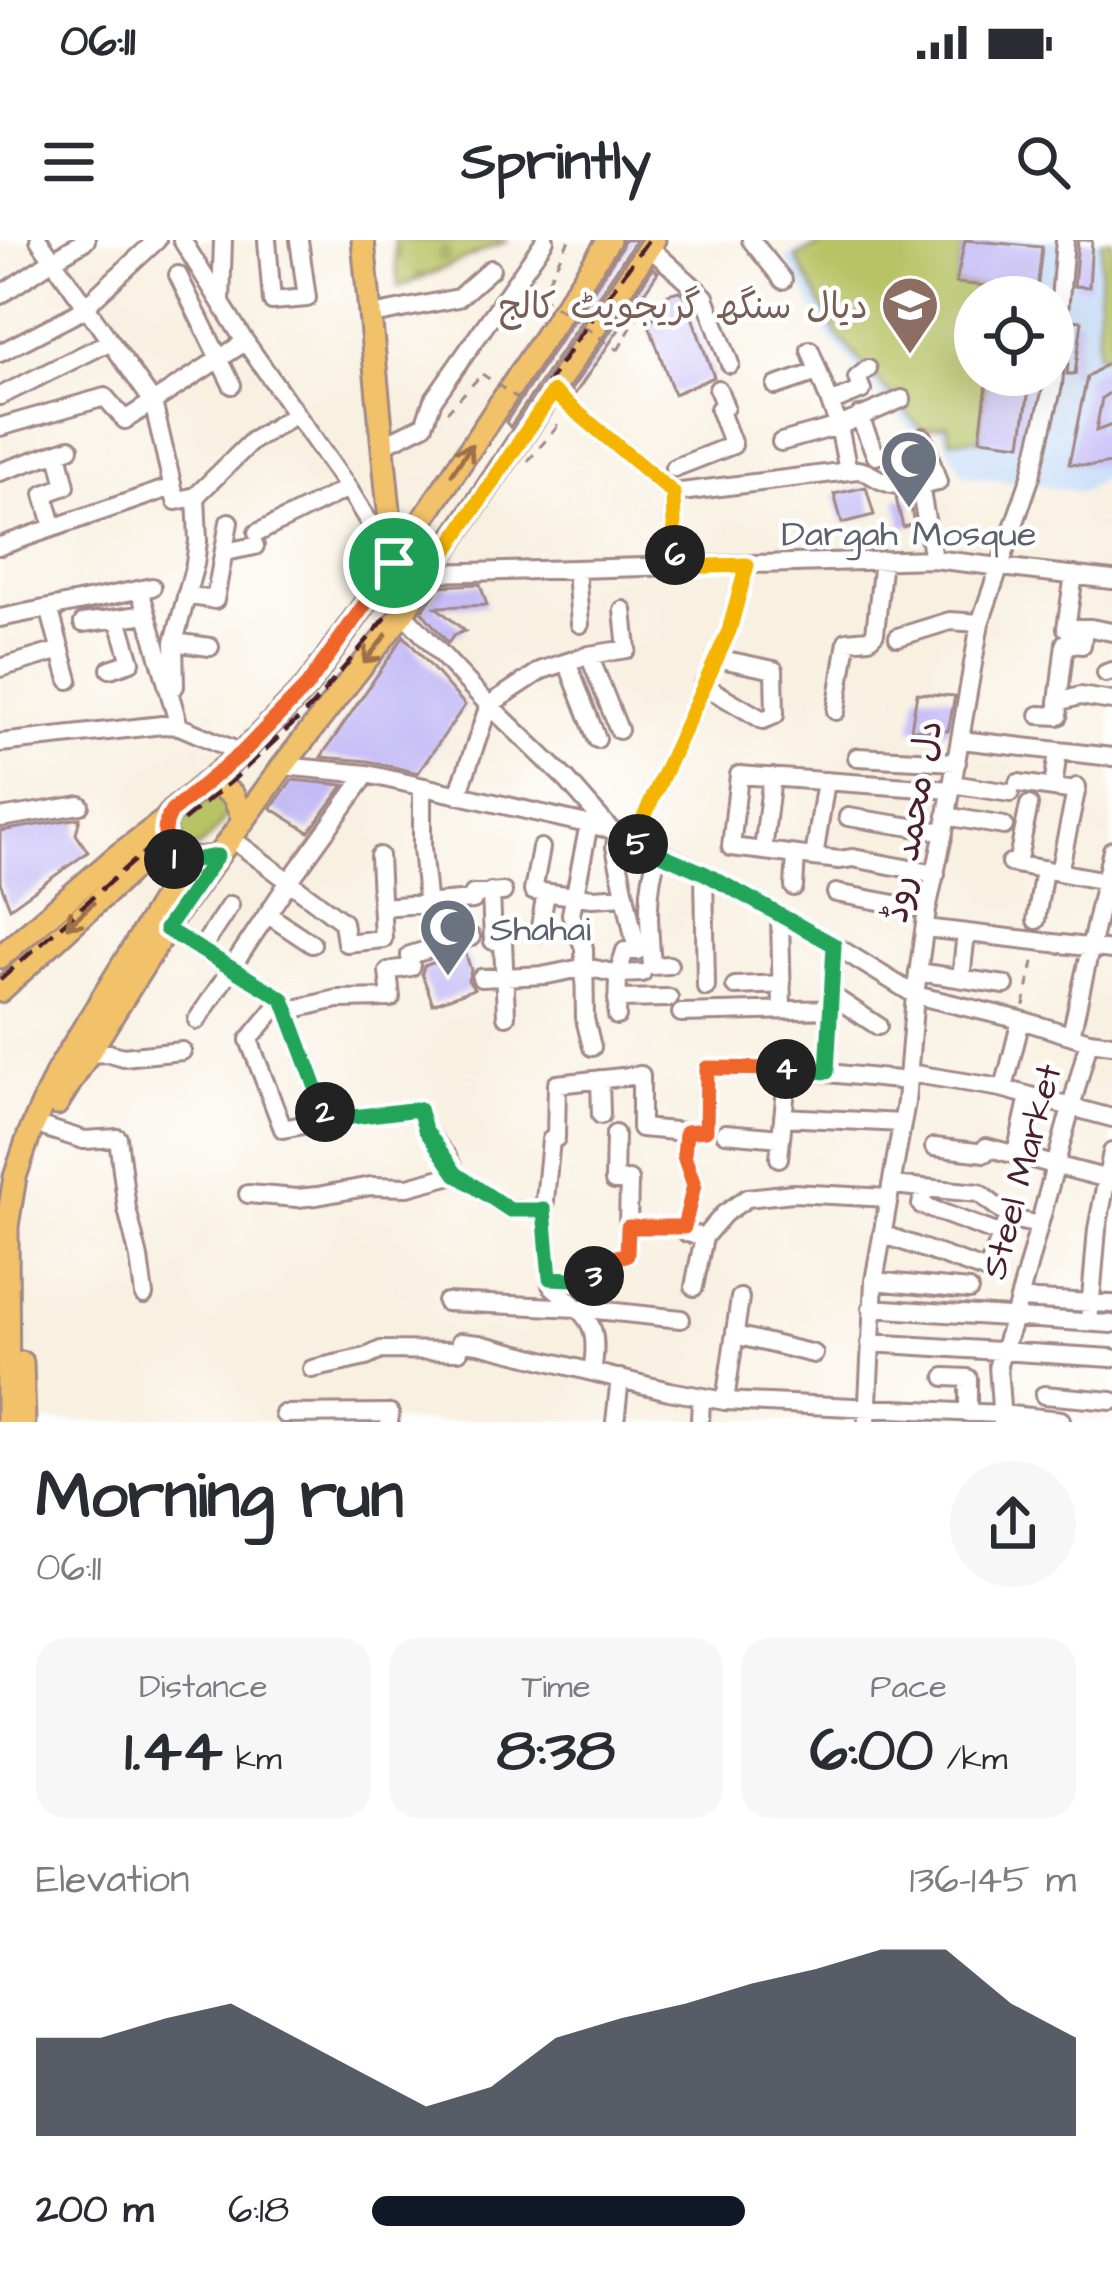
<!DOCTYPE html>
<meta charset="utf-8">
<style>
:root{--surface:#fff;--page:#f7f7f7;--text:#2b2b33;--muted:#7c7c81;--accent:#111827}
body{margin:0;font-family:"Architects Daughter","Playpen Sans Arabic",sans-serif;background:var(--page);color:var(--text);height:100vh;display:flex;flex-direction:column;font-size:45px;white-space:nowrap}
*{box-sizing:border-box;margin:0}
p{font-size:39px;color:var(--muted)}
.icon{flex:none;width:66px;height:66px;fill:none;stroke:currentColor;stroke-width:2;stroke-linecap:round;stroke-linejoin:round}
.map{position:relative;height:1182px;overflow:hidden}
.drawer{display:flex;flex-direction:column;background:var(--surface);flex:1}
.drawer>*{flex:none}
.buttons{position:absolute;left:954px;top:36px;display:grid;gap:24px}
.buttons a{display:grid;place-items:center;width:120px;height:120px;border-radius:50%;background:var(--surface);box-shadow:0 12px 48px #0002;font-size:60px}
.pin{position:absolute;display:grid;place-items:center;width:102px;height:102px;color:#fff;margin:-51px;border:6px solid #fff;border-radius:50%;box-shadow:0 3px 12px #0007}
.km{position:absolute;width:60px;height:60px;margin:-30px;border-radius:50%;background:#222;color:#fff;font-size:33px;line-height:60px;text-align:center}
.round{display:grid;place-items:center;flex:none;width:126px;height:126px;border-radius:63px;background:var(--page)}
.headline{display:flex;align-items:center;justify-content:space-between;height:204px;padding:0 36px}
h1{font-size:66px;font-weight:700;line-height:90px}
.metrics{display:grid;grid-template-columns:repeat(3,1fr);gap:18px;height:204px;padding:12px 36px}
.metrics div{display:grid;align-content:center;border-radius:30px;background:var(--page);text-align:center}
.metrics b{font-size:60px;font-weight:700}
.metrics small{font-size:33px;font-weight:400}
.metrics p{font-size:33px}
.chart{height:336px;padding:24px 36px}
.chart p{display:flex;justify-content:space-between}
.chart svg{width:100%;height:216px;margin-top:12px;fill:var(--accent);opacity:.7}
ul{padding:0 36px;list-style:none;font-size:39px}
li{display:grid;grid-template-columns:192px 144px 1fr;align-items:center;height:90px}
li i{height:30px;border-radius:15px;background:var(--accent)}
.status{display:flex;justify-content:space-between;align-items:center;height:84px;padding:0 60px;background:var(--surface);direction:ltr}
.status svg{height:33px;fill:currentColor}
header{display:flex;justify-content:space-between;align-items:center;height:156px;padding:0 36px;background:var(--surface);font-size:54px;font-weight:700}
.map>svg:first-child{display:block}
</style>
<div class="status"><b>06:11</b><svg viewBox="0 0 49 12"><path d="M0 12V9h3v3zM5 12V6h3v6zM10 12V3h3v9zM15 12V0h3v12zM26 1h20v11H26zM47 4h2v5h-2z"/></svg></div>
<header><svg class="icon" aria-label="menu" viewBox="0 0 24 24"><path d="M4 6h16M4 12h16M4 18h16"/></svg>Sprintly<svg class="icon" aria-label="search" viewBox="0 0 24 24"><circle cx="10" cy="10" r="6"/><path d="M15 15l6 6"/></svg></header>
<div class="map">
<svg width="1112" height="1182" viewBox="0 0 1112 1182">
<defs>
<pattern id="cemetery-stones" width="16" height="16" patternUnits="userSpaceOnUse" patternTransform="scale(3)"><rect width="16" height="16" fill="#b7c365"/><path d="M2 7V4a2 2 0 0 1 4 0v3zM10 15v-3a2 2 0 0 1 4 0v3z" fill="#9fa758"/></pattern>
</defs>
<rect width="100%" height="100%" fill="#fff"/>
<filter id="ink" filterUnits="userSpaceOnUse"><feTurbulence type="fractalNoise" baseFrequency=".00833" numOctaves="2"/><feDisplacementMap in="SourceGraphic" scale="24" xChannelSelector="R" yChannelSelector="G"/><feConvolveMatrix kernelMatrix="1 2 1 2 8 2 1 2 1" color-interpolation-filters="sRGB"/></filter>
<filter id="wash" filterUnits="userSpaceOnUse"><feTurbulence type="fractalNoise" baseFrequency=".004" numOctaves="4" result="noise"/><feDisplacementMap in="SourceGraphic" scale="48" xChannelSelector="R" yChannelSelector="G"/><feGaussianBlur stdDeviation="2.7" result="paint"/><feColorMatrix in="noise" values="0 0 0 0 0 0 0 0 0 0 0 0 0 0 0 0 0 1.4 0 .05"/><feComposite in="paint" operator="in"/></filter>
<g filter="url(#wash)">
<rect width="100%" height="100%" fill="#f8f0e0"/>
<path fill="#c6ddf8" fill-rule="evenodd" d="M823 0H1112V232L1082 252 963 235 938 186 912 191 829 97 786 18ZM975 57H1053V135H975Z"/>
<path fill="#b7c365" stroke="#807148" stroke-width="3" d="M830 0H965L956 43 995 47V57H975V135H988L980 199 950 200 947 185 922 190 838 96 796 17Z
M1102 0H1112V116L1097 114Z
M219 553 234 564 217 590 198 608C185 608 178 607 174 594 184 574 199 561 219 553Z"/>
<path fill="url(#cemetery-stones)" stroke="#807148" stroke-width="3" d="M394 0H509L398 48Z"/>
<g id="blocks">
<path fill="#c4bbf6" d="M624 0H636L510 187 506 182 621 8Z
M965 0 1042 7 1037 51 956 43Z
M1078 0H1092L1089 47 1074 46Z
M653 28 658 32 575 154 571 150Z
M679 51 684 55 714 137 674 154 649 85 668 54Z
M1072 80 1082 81 1075 134H1067Z
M1112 120V151L1102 158 1096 191 1112 185V223L1092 226 1069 224 1087 137Z
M988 135H1031L1021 204 980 199Z
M866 247 874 275 842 283 834 254Z
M896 258H909L914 284 903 287Z
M480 344 487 365 436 367 465 391 454 395 448 403 422 372 440 346Z
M404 396 465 465 418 533 368 521 321 517Z
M917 453 955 456 948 491 911 489Z
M292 540 344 545 309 592 271 568Z
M80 578 76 594 88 612 10 668 0 642V591Z
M465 712 471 730 468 740 474 749 433 764 422 734 424 726Z"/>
</g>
</g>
<g filter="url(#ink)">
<use href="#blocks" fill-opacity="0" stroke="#a18886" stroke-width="3"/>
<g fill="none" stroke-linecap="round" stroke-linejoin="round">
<defs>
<path id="minor" d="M86 0 53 20 153 162 176 261 196 256
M182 0 242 97 348 248 394 323 432 333 933 319 1112 340
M267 0 272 61 307 58 299 0
M751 0 783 40
M649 7 705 57 730 124
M178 35 232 145
M0 55 53 20 39 0
M221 62 223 0
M372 75 458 58 491 29
M810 110 839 186 848 231
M0 113 79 72 157 0
M776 146 818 132
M553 152 673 253 675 327
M0 156 105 104
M830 163 862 150 857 138 868 129
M859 176 876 216
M0 187 105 157 125 180 245 102
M781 202 839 186 902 159
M383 205 424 185 433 160 545 0
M674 228 733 205 719 169 725 167 718 149
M0 232 70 208
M920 246 933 319
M673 253 857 230C870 231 873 238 885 242 901 248 922 246 938 242L923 197
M196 256 252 201 296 174
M53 285 44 254 66 246 58 213
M257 293 348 248
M0 306 172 247
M225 312 255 306
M394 323 403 373 484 460 567 540 609 588
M576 330 580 384
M1074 335 1066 388H1091L1112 392
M140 350 179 486
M186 355 215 360 229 282
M49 368 69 440
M0 378 152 347
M83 383 147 374
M898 397 950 381 980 383
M174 402 210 407
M589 415 619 490
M567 422 597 499
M0 428 61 410
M110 429 131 422 118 378
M1106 433 1112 431
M703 445 763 480 775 475 774 430 716 418
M167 446H175L174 402 195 324 198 301 196 256
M1058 462 1065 403 1082 405 1084 388
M836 471 847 401 869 399 875 393 883 320
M1039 475 1059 476 1058 462 1080 456 1112 461
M961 500 1112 517
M0 503 162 485 179 486 242 513
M857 517 957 522
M283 526 367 534 609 589 704 633 834 705 915 755 1021 780 1089 801 1112 804
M1018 543 1076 551
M952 544 1010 553
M422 547V608L432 709
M1053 548 1058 511
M458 555 489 465 542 430 589 415 627 409 623 370
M946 576 1004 586
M848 577 944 592
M0 578 80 565
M589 584 571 674 584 708 585 779 592 807
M231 598 343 682 346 703 383 699 379 616
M633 601 729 391 747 325
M541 608 533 651 593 658 625 656
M763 611 772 537
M658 614C645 651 649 687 652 726L669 725
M814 617 826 541
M1010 623 1106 641
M1017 624 1029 565
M1059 632 1077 547
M704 633 706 747
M936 634 853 618 839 620 731 607 739 535 951 550
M794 647 796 615
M491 652 493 701
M836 653 927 670
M382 667 473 660V654L503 652
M267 674 312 704
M780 676 782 770
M1036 680 1044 629
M925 688 1112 710
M166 689 283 759 328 880
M539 692 546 653
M503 701 506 776
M201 709 230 665
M918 732 1005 745
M481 738 547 735 586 727 618 734 642 733
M961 738 966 693
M735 746 782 744
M831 755 878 786
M283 759 249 800 283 889 328 880 419 869 425 889 448 918 456 934 510 970H544
M617 759 669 758
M286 771 337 759 391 758 388 731 411 727 410 715 471 697
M681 773 830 769
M617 776 618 734 625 711H637L615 607 617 593
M197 780 288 643 367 534
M1071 795 1112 610
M87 814 109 813 123 817 182 811
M827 832 834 705
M909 833 1001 848 1112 878
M600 839 601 875
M1004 848 1021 780
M783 877 902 883
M46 888 84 900 118 898 127 969 139 1018 144 1055
M725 893 781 898
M615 894 614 941 629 940 628 987
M934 907 985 913 986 907 1112 940
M1016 914 1029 856
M779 918 788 829
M891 945 979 953 1012 979 1039 985
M925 948 921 965 1002 995
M248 954 297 958 317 956 371 946 408 947 456 934
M889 958 793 953 747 958 724 974 704 997 687 993 684 987 694 945 684 916 686 892 706 890 707 828 788 829 908 841
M882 994 987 1031 1009 977
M551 1038 593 1040 599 1020 627 1015 628 987H684
M874 1041 969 1050
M694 1047 704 997
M1019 1059 1112 1064
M446 1062 578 1068 681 1079
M871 1068 1112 1084
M1089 1082 1097 989 1112 912
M735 1095 814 1114
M870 1103 1112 1118
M312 1129 366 1117 381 1110 459 1111 460 1102 479 1104 669 1151 725 1161 1001 1174 1061 1180
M592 1132C601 1081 587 1077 551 1045L544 970 551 900 556 898 557 844 641 835V888L686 892
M945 1137 968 1138V1173
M1044 1155 1112 1161
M725 1161 740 1058
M284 1174 390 1173 389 1182
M615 1182 620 1138
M700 1182 701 1157
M867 1182 874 1041 906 862 915 755 927 670 944 592 980 383 1031 236 1053 145 1065 0
M1002 1182 998 1125 1014 1078 1089 801"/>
<path id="major" d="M363 0 394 323
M209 540 233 555 243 579
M0 717 117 616 165 580
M0 751 138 624C163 612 190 623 217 616
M57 864 175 675 283 526 403 373 654 0
M22 1123 24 1182
M8 1182 7 986 15 937 29 895 58 830 169 650 172 627 164 589 165 580 172 571 242 513 307 446 394 323 609 0"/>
</defs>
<use href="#minor" stroke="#a18886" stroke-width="22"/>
<use href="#major" stroke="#a18886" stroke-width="27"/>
<path stroke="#a18886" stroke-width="3" stroke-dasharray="9 9" stroke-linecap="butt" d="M540 56 569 0
M618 110 647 60 637 53
M447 172 482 134
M528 221 558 186
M1024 766 1034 717"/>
<use href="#minor" stroke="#fff" stroke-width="16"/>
<use href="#major" stroke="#f2c26a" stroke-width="21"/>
<path stroke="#4a1f2b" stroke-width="4.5" stroke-dasharray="18 9" stroke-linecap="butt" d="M0 740 130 624 233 540 311 467 404 356 578 98 648 0"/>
<path stroke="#a18886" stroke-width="3" stroke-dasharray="9 9" stroke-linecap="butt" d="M540 56 618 110
M482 134 558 186"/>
</g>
<defs><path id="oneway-shaft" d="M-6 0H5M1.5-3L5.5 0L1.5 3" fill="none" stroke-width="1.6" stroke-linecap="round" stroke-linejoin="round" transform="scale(3)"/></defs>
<g stroke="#9e704a">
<use href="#oneway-shaft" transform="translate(462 219) rotate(-56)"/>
<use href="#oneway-shaft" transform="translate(375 409) rotate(128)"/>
<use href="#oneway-shaft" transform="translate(80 675) rotate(138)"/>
</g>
</g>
<g fill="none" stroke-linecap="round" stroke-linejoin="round" filter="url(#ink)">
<defs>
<path id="split-1" d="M174 619H170C165 601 161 587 172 571L242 513 307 446 394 323"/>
<path id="split-2" d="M174 619 194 620 217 616 166 689 283 759 325 872"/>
<path id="split-3" d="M325 872 328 880 419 869 425 889 456 934 510 970H544L550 1038 593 1040 594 1036"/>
<path id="split-4" d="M594 1036 599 1020 627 1015 628 987H684L694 945 684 916 686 892 706 890 707 828 786 829"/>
<path id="split-5" d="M638 604 704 633 834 705 827 832 786 829"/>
<path id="split-6" d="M638 604 633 601 729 391 747 325 675 327V315"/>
<path id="split-7" d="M458 293 553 152 673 253 675 315"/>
<path id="split-8" d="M394 323 432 332 458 293"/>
</defs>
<use href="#split-1" stroke="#fff" stroke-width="24"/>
<use href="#split-2" stroke="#fff" stroke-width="24"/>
<use href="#split-3" stroke="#fff" stroke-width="24"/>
<use href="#split-4" stroke="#fff" stroke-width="24"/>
<use href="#split-5" stroke="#fff" stroke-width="24"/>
<use href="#split-6" stroke="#fff" stroke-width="24"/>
<use href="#split-7" stroke="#fff" stroke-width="24"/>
<use href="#split-8" stroke="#fff" stroke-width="24"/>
<use href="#split-1" stroke="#f0652b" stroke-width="15"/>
<use href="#split-2" stroke="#22a559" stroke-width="15"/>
<use href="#split-3" stroke="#22a559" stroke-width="15"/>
<use href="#split-4" stroke="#f0652b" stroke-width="15"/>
<use href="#split-5" stroke="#22a559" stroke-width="15"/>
<use href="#split-6" stroke="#f5b400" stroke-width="15"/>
<use href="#split-7" stroke="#f5b400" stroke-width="15"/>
<use href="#split-8" stroke="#f5b400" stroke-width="15"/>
</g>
<defs>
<symbol id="university-pin" viewBox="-11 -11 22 30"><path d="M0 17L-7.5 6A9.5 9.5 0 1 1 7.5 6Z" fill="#8d6e63" stroke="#fff"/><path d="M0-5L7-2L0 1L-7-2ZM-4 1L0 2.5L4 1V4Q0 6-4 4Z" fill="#fff"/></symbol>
<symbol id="mosque-pin" viewBox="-11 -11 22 30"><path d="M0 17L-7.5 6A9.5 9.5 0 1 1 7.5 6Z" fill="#6b7280" stroke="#fff"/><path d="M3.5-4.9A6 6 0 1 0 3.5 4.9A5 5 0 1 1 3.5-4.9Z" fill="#fff"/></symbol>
</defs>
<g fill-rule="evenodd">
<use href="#university-pin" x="877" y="32" width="66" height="90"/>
<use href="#mosque-pin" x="876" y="186" width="66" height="90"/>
<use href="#mosque-pin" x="415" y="654" width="66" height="90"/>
</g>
<g text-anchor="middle" stroke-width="9" stroke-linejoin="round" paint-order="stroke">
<g font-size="36" fill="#785e54" stroke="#fff" text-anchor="end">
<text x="868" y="78">دیال سنگھ گریجویٹ کالج</text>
</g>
<g font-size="36" fill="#5b616d" stroke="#fff">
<text x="909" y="305">Dargah Mosque</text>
<text x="490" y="700" text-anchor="start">Shahai</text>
</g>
<g font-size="36" fill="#4a1f2b" stroke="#fff">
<text transform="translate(911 581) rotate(-80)" y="13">دل محمد روڈ</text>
<text transform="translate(1020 931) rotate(-75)" y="13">Steel Market</text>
</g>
</g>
</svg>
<div class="buttons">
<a><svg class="icon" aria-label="locate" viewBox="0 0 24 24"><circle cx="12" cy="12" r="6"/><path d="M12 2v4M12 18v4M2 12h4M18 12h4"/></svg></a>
</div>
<div class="pin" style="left:394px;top:323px;background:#1e9e55"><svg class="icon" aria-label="arrive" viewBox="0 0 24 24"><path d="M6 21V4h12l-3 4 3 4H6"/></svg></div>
<b class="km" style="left:174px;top:619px">1</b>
<b class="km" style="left:325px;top:872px">2</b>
<b class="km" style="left:594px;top:1036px">3</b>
<b class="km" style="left:786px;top:829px">4</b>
<b class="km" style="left:638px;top:604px">5</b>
<b class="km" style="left:675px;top:315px">6</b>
</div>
<section class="drawer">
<div class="headline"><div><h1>Morning run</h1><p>06:11</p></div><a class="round"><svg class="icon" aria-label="share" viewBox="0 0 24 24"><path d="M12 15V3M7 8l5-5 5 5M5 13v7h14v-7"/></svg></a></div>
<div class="metrics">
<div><p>Distance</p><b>1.44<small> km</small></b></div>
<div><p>Time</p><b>8:38</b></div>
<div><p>Pace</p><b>6:00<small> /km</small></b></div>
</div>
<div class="chart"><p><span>Elevation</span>136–145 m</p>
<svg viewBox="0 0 160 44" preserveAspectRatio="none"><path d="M0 44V24L10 24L20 20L30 17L40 24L50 31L60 38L70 34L80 24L90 20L100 17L110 13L120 10L130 6L140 6L150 17L160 24V44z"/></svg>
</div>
<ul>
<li><b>200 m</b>6:18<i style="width:53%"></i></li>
</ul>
</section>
